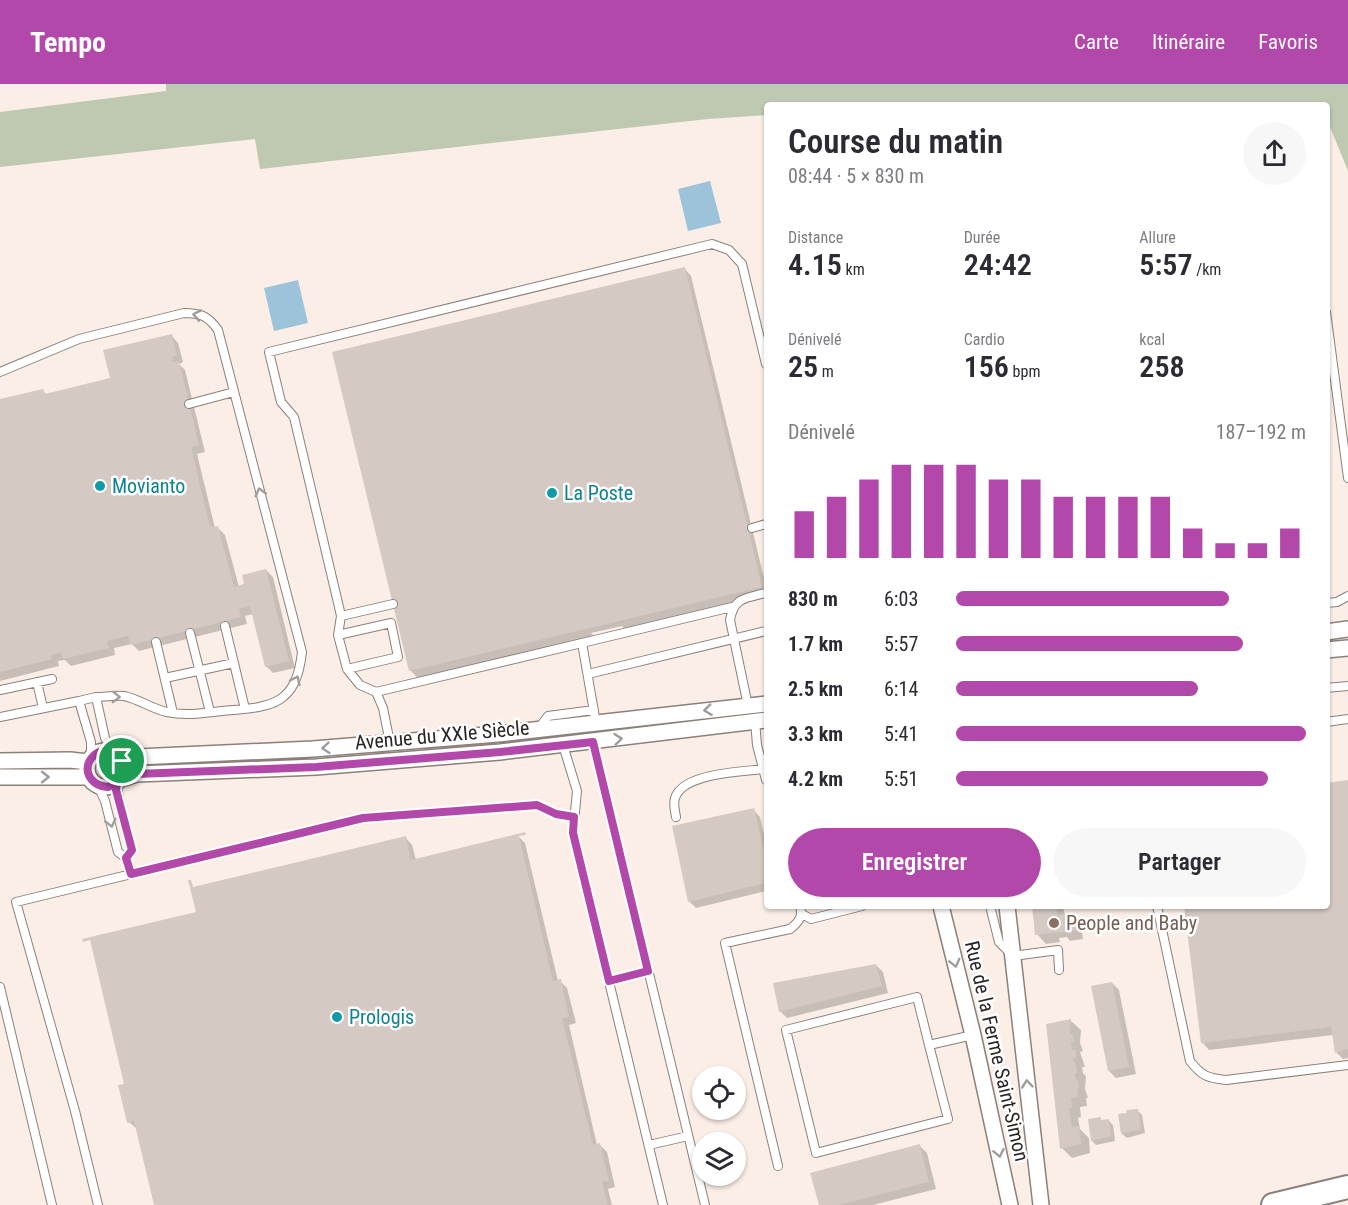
<!DOCTYPE html>
<html lang="fr">
<meta charset="utf-8">
<style>
:root{--surface:#fff;--page:#f7f7f7;--text:#2b2b33;--muted:#7c7c81;--accent:#b248a9}
body{margin:0;font-family:"Roboto Condensed",sans-serif;background:var(--page);color:var(--text);height:100vh;display:flex;flex-direction:column;font-size:22px;white-space:nowrap}
*{box-sizing:border-box;margin:0}
p{font-size:20px;color:var(--muted)}
.icon{flex:none;width:33px;height:33px;fill:none;stroke:currentColor;stroke-width:2;stroke-linecap:round;stroke-linejoin:round}
.map{position:relative;flex:1;overflow:hidden}
.drawer{position:absolute;left:764px;top:18px;width:566px;height:807px;display:flex;flex-direction:column;background:var(--surface);border-radius:6px;box-shadow:0 2px 4px #0004}
.drawer>*{flex:none}
.tools{position:absolute;left:692px;top:982px;display:grid;gap:12px}
.tools a{display:grid;place-items:center;width:54px;height:54px;border-radius:50%;background:var(--surface);box-shadow:0 2px 4px #0004;font-size:30px}
.pin{position:absolute;display:grid;place-items:center;width:51px;height:51px;color:#fff;margin:-26px;border:3px solid #fff;border-radius:50%;box-shadow:0 2px 6px #0007}
.round{display:grid;place-items:center;flex:none;width:63px;height:63px;border-radius:32px;background:var(--page)}
.headline{display:flex;align-items:center;justify-content:space-between;height:102px;padding:0 24px}
h1{font-size:33px;font-weight:600;line-height:45px}
.metrics{display:grid;grid-template-columns:repeat(3,1fr);gap:9px;height:102px;padding:6px 24px}
.metrics div{display:grid;align-content:center}
.metrics b{font-size:30px;font-weight:600}
.metrics small{font-size:16px;font-weight:400}
.metrics p{font-size:16px}
.chart{height:168px;padding:12px 24px}
.chart p{display:flex;justify-content:space-between}
.chart svg{width:100%;height:108px;margin-top:6px;stroke:var(--accent);stroke-width:6}
.cta{display:flex;gap:12px;margin-top:auto;padding:12px 24px}
.cta a{flex:1;height:69px;border-radius:36px;background:var(--accent);color:#fff;font-size:24px;font-weight:600;line-height:69px;text-align:center}
.cta a+a{background:var(--page);color:var(--text)}
ul{padding:0 24px;list-style:none;font-size:20px}
li{display:grid;grid-template-columns:96px 72px 1fr;align-items:center;height:45px}
li i{height:15px;border-radius:8px;background:var(--accent)}
header{display:flex;align-items:center;gap:36px;box-sizing:border-box;height:84px;padding:0 30px;background:var(--accent);color:#fff}
header strong{font-size:28px}
nav{display:flex;gap:33px;margin-inline-start:auto;font-size:21px}
.map>svg:first-child{display:block}
</style>
<header>
<strong>Tempo</strong>
<nav><a>Carte</a><a>Itinéraire</a><a>Favoris</a></nav>
</header>
<div class="map">
<svg width="1348" height="1121" viewBox="0 0 1348 1121">
<rect width="100%" height="100%" fill="#fbeee7"/>
<path fill="#bfc8b1" d="M166 0H1348V87L1326 33V21H766V31L708 35 260 85 255 55 0 83V28L166 7Z"/>
<path fill="#9cc3d9" d="M710 97 721 139 688 147 678 105Z
M298 196 308 239 274 247 264 204Z"/>
<path fill="#0003" d="M684 184 691 192 765 498H763L766 501V514L627 547 622 542 591 549 595 553 420 596 411 587 333 269Z
M171 251 178 259 183 278 179 280 185 286 205 368 197 370 215 444H218L225 451 239 503 266 486 273 493 295 584 273 589 266 582 253 530 245 532 247 540 139 567 132 560 114 564 115 571 71 582 65 576 58 577 59 582 0 597V317L43 307 47 311 111 295Z
M1348 697V974L1343 975 1336 968 1333 951 1209 966 1202 958 1185 822H1326V700Z
M753 725 760 733 766 758V807L696 824 689 817Z
M518 752 525 759 558 897H560L567 904 576 939 569 941 597 1061H600L607 1068 615 1103 608 1105 612 1121H156L137 1045 129 1038 126 1001 198 829 405 753 412 761 416 776Z
M1033 822H1063L1065 832 1071 831 1081 841 1083 855 1070 857 1067 853 1059 854 1060 858 1046 860 1037 850Z
M876 881 883 888 888 909 787 934 780 927Z
M1112 899 1119 906 1136 990 1116 994 1109 987Z
M1071 937 1081 946 1080 959 1083 967 1080 968 1085 983H1082L1083 989 1086 992 1085 1005 1088 1014H1086L1087 1022 1080 1023 1081 1033 1078 1034 1080 1045 1089 1054 1090 1069 1072 1074 1062 1064 1048 941Z
M1137 1026 1142 1031 1145 1049 1127 1054 1122 1050Z
M1100 1035 1103 1037H1109L1113 1041 1115 1057 1096 1061 1092 1057 1090 1036Z
M920 1062 927 1069 936 1105 873 1121H821Z"/>
<path fill="#d5c9c3" d="M685 183 762 503 409 587 332 268Z
M172 250 177 271 172 273 173 278 179 277 199 361 191 363 210 443 218 442 234 503 244 500 242 491 266 485 289 577 265 583 250 522 239 525 241 533 131 561 128 552 107 557 109 564 63 575 61 568 51 571 52 575 0 588V315L43 305 45 310 110 294 103 266Z
M1348 696V965L1335 969 1331 943 1201 959 1184 822H1326V699Z
M754 724 766 776V799L688 818 672 742Z
M525 748 526 751 519 752 553 897 561 895 569 933 562 934 593 1061 600 1059 609 1097 602 1098 608 1121H154L134 1037 127 1039 118 1001 124 1000 90 856 83 858 82 855 196 828 188 796H191L193 803 406 752 411 776Z
M1032 822H1056L1057 831 1072 830 1075 846 1035 851Z
M876 880 882 902 779 928 773 899Z
M1112 898 1129 983 1108 987 1091 902Z
M1071 935 1070 950H1073L1074 958H1071L1072 966 1075 965 1076 974H1073L1078 989H1075L1076 997 1078 996 1079 1004 1077 1005 1078 1013 1071 1014 1072 1024H1069L1072 1043 1079 1042 1081 1060 1060 1065 1046 940Z
M1138 1025 1141 1045 1121 1050 1118 1030 1127 1029 1126 1026Z
M1101 1033V1036L1109 1035 1111 1052 1091 1057 1088 1035Z
M920 1060 929 1098 839 1121H819L810 1089Z"/>
<g fill="none" stroke-linecap="round" stroke-linejoin="round">
<defs>
<path id="service" d="M1326 228 1348 394
M0 288 79 255 184 229C201 229 208 232 218 246L302 568C296 623 270 623 222 627 204 629 185 632 167 628 152 625 139 615 124 612 115 611 105 613 96 613L105 654 114 669
M189 320 234 308
M752 444 766 440
M1326 519 1337 518 1348 512
M341 532 393 520
M225 542 245 625
M190 549 210 628
M338 551 391 539 398 573 347 585
M156 558 173 629
M582 559 732 523
M588 590 766 547
M165 594 234 579
M37 598 43 624
M1326 604 1348 602
M0 606 52 595
M376 608 582 559 596 639
M79 617 96 613
M748 622 730 536C734 513 746 514 766 509
M0 633 79 617 91 658V674
M755 637 757 661 766 696
M1326 638 1348 635
M539 644 548 632 594 626
M593 658 705 1121
M390 659 383 624 376 608 360 601 347 585 338 551 341 532 339 523 294 333 281 318 269 268 712 160 729 166 742 180 766 280
M563 661 577 707 573 749 663 1121
M117 699 120 723 132 766 126 774
M98 702 105 717 118 768 126 774 131 790
M676 733C675 727 673 720 675 714 683 689 741 688 764 685
M990 822 999 858 1013 872 1058 866 1059 886
M1157 822 1190 977C1202 992 1207 994 1226 996L1348 981
M802 830 811 835 862 822
M609 897 648 887
M0 903 52 1121
M929 961 917 913 786 946 816 1069 948 1035 929 961 973 951
M649 1061 688 1052
M778 1082 725 859 790 845C799 838 803 833 800 822
M98 1121 75 1027 16 818 363 734 537 721 556 730 574 733"/>
<path id="minor" d="M1326 548 1348 545
M1326 566 1348 564
M87 685a18 18 0 1 1 36 0a18 18 0 1 1-36 0Z
M0 677 70 676 88 678
M122 677 137 673 313 665 498 650 766 620
M0 693H89
M121 695 137 690 316 683 500 668 766 636
M941 822 973 951 1010 1121
M1007 822 1041 1121"/>
<path id="primary" d="M1273 1121 1348 1103"/>
</defs>
<use href="#service" stroke="#8b807a" stroke-width="10"/>
<use href="#minor" stroke="#8b807a" stroke-width="18"/>
<use href="#primary" stroke="#8b807a" stroke-width="26"/>
<use href="#service" stroke="#fff" stroke-width="8"/>
<use href="#minor" stroke="#fff" stroke-width="15"/>
<use href="#primary" stroke="#fff" stroke-width="22"/>
</g>
<defs><path id="oneway-chevron" d="M-2-3.5L2.5 0L-2 3.5" fill="none" stroke-width="1.6" stroke-linecap="round" stroke-linejoin="round" transform="scale(1.5)"/></defs>
<g stroke="#9f9c9c">
<use href="#oneway-chevron" transform="translate(197 231) rotate(-169)"/>
<use href="#oneway-chevron" transform="translate(260 408) rotate(-105)"/>
<use href="#oneway-chevron" transform="translate(296 596) rotate(-65)"/>
<use href="#oneway-chevron" transform="translate(116 613) rotate(2)"/>
<use href="#oneway-chevron" transform="translate(708 626) rotate(173)"/>
<use href="#oneway-chevron" transform="translate(618 655) rotate(-6)"/>
<use href="#oneway-chevron" transform="translate(326 664) rotate(175)"/>
<use href="#oneway-chevron" transform="translate(45 693)"/>
<use href="#oneway-chevron" transform="translate(111 739) rotate(76)"/>
<use href="#oneway-chevron" transform="translate(955 879) rotate(76)"/>
<use href="#oneway-chevron" transform="translate(1027 1000) rotate(-96)"/>
<use href="#oneway-chevron" transform="translate(999 1069) rotate(78)"/>
</g>
<g fill="none" stroke-linecap="round" stroke-linejoin="round">
<defs>
<path id="route" d="M122 677 114 669 99 668C80 678 86 702 108 703L121 695 137 690 316 683 500 668 593 658 648 887 609 897 573 749 574 733 556 730 537 721 363 734 131 790 126 774 132 766 116 706 117 699C123 692 125 686 122 677"/>
</defs>
<use href="#route" stroke="#fff" stroke-width="12"/>
<use href="#route" stroke="#b248a9" stroke-width="8"/>
</g>
<g fill="#0f9aa8" stroke="#fff" stroke-width="2">
<circle cx="100" cy="402" r="6"/>
<circle cx="552" cy="409" r="6"/>
<circle cx="337" cy="933" r="6"/>
</g>
<circle fill="#8d6e63" stroke="#fff" stroke-width="2" cx="1054" cy="839" r="6"/>
<g text-anchor="middle" stroke-width="5" stroke-linejoin="round" paint-order="stroke">
<g font-size="20" fill="#0d838f" stroke="#fff" text-anchor="start">
<text x="112" y="409">Movianto</text>
<text x="564" y="416">La Poste</text>
<text x="349" y="940">Prologis</text>
</g>
<g font-size="20" fill="#292422" stroke="#fff">
<text transform="translate(442 651) rotate(-5)" y="7">Avenue du XXIe Siècle</text>
<text transform="translate(997 967) rotate(77)" y="7">Rue de la Ferme Saint-Simon</text>
</g>
<g font-size="20" fill="#785e54" stroke="#fff" text-anchor="start">
<text x="1066" y="846">People and Baby</text>
</g>
</g>
</svg>
<div class="tools">
<a><svg class="icon" aria-label="locate" viewBox="0 0 24 24"><circle cx="12" cy="12" r="6"/><path d="M12 2v4M12 18v4M2 12h4M18 12h4"/></svg></a>
<a><svg class="icon" aria-label="layers" viewBox="0 0 24 24"><path d="M12 4l9 5-9 5-9-5zM3 14l9 5 9-5"/></svg></a>
</div>
<div class="pin" style="left:122px;top:677px;background:#1e9e55"><svg class="icon" aria-label="arrive" viewBox="0 0 24 24"><path d="M6 21V4h12l-3 4 3 4H6"/></svg></div>
<section class="drawer">
<div class="headline"><div><h1>Course du matin</h1><p>08:44 · 5 × 830 m</p></div><a class="round"><svg class="icon" aria-label="share" viewBox="0 0 24 24"><path d="M12 15V3M7 8l5-5 5 5M5 13v7h14v-7"/></svg></a></div>
<div class="metrics">
<div><p>Distance</p><b>4.15<small> km</small></b></div>
<div><p>Durée</p><b>24:42</b></div>
<div><p>Allure</p><b>5:57<small> /km</small></b></div>
</div>
<div class="metrics">
<div><p>Dénivelé</p><b>25<small> m</small></b></div>
<div><p>Cardio</p><b>156<small> bpm</small></b></div>
<div><p>kcal</p><b>258</b></div>
</div>
<div class="chart"><p><span>Dénivelé</span>187–192 m</p>
<svg viewBox="0 0 160 44" preserveAspectRatio="none"><path d="M5 44V25M15 44V19M25 44V12M35 44V6M45 44V6M55 44V6M65 44V12M75 44V12M85 44V19M95 44V19M105 44V19M115 44V19M125 44V32M135 44V38M145 44V38M155 44V32"/></svg>
</div>
<ul>
<li><b>830 m</b>6:03<i style="width:78%"></i></li>
<li><b>1.7 km</b>5:57<i style="width:82%"></i></li>
<li><b>2.5 km</b>6:14<i style="width:69%"></i></li>
<li><b>3.3 km</b>5:41<i style="width:100%"></i></li>
<li><b>4.2 km</b>5:51<i style="width:89%"></i></li>
</ul>
<div class="cta"><a>Enregistrer</a><a>Partager</a></div>
</section>
</div>
